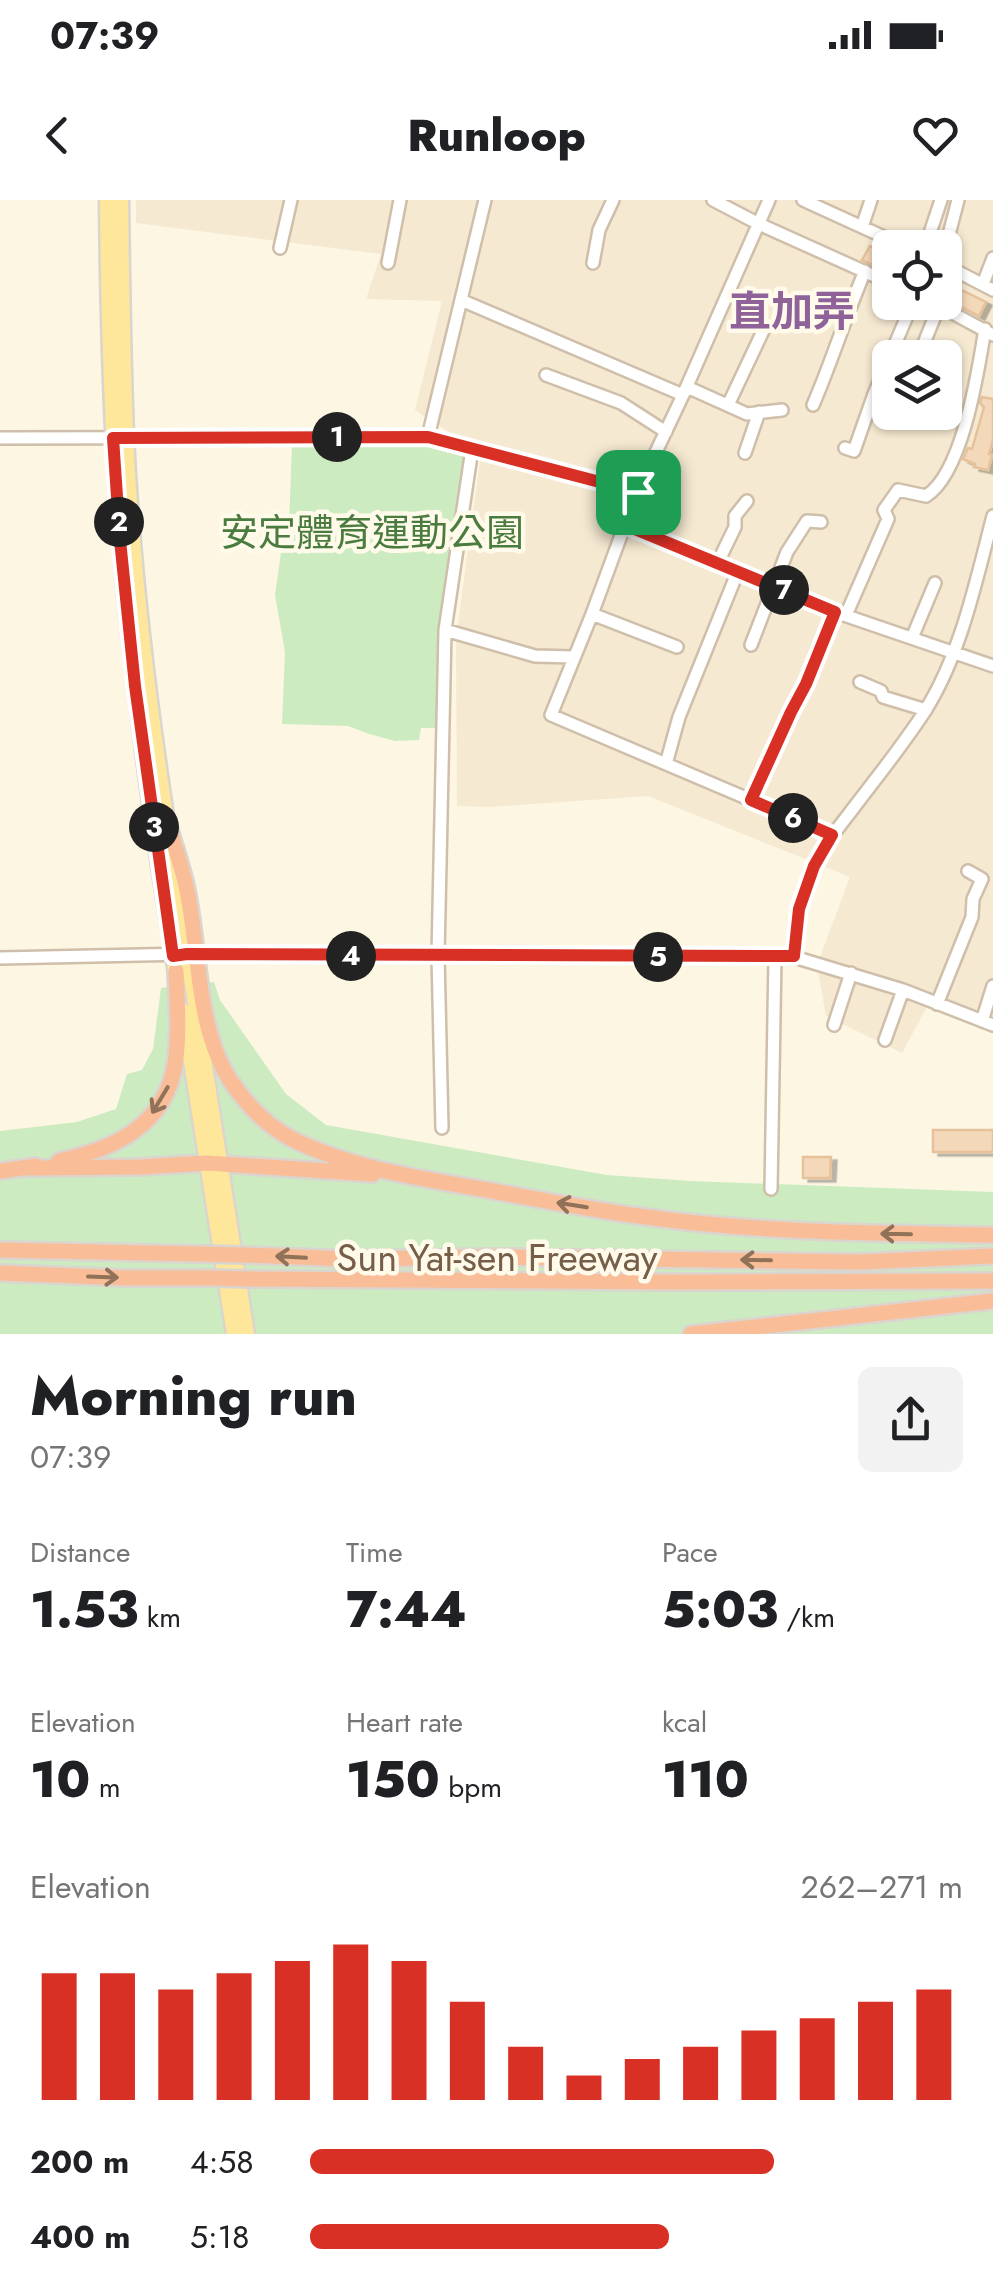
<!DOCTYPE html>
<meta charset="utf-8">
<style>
:root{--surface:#fff;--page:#f2f2f2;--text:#202124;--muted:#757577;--accent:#d93025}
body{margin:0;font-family:Jost,"Noto Sans TC",sans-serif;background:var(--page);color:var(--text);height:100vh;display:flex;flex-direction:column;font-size:38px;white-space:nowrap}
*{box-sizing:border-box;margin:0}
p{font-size:32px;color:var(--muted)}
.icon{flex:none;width:55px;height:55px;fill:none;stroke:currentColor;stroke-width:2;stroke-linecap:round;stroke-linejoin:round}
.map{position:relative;height:1134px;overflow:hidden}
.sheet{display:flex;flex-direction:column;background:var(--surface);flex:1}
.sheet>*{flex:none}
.controls{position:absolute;left:872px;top:30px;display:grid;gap:20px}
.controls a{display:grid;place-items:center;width:90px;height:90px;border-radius:15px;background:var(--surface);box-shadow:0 2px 8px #0004;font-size:50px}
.pin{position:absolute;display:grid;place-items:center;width:85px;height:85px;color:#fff;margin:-42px;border-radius:20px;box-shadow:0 5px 15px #0006}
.km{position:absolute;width:50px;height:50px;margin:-25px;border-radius:50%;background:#222;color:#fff;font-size:28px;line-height:50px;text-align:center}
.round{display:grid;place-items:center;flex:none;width:105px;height:105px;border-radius:15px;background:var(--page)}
.headline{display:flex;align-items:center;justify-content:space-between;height:170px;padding:0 30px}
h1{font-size:55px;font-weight:800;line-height:75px}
.stats{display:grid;grid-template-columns:repeat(3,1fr);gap:15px;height:170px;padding:10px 30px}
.stats div{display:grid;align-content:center}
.stats b{font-size:50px;font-weight:800}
.stats small{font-size:28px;font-weight:400}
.stats p{font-size:28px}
.chart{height:280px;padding:20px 30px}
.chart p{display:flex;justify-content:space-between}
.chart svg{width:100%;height:180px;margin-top:10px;stroke:var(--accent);stroke-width:6}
ul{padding:0 30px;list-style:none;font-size:32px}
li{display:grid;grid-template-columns:160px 120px 1fr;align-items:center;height:75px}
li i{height:25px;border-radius:12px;background:var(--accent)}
.status{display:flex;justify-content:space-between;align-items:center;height:70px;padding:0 50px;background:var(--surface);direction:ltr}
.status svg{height:28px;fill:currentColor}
header{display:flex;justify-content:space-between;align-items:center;height:130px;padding:0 30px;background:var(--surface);font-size:45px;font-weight:800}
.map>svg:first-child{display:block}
</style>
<div class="status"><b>07:39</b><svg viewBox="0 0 49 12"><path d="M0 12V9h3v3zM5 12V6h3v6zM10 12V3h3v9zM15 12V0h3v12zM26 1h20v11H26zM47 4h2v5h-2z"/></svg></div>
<header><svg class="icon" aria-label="back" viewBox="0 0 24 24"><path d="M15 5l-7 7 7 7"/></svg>Runloop<svg class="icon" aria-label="heart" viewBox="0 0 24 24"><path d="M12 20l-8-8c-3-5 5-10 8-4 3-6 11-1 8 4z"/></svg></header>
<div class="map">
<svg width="993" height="1134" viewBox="0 0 993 1134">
<defs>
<filter id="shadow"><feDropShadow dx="5.5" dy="3.5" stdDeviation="0" flood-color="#0004"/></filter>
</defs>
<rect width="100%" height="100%" fill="#fdf6e3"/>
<path fill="#f5e9d1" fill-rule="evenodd" d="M136 0H993V827L928 805 902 853 826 816 817 765 850 677 648 596 489 607 457 606 456 439 481 253 415 210 442 101 366 99 381 54 136 23ZM890 48H945V102H890ZM890 158H945V212H890Z"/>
<path fill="#cdebc1" d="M428 241 466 250 436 528H421L419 540 395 541 369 534 348 526 282 524 285 452 275 395 281 353 288 352 292 244Z
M214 782 220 800 286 894 326 925 607 975 691 981 993 992V1134H0V931L77 922 116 909 127 874 142 870 153 849 161 788Z"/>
<path fill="#f3d8ba" stroke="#e7c19a" stroke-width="2.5" filter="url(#shadow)" d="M870 46 890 56V73L862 60Z
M945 82 986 102 979 116 945 98Z
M982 197 993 199V240L989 254 992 255 988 270 974 267 975 264 963 259 968 248 972 249 984 207 980 203Z
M933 930H993V952H933Z
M803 957H831L830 978H803Z"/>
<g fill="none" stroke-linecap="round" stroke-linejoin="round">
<defs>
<path id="minor" d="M713 0 759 24 890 83
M769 0 683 195 637 292 592 414 551 515 833 635
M803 0 908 48
M862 27 871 0
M280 48 291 0
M925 48 941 0
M945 50 958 0
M388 63 400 0
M593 63 599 30 613 0
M945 65 993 90
M983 84 993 58
M461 100 683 195
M932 102 993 135
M918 158 939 106
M546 175 621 203 666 232
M687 187 747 214 782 210
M728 205 763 131
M813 205C832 161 846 115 865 71
M428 237 485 0
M0 238 428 237 637 292
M845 248 854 251 874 194 913 102
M745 253 759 212
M625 325 835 412 993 466
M718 362 735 327V316L747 301
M592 414 677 447
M846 415 888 319 884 310 898 290 926 296C963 273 978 171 985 129
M445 430 535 456 574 457
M912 438 935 383
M751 445 787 352 807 321 821 322
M860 482 881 491 883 497 926 510
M666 564 679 517 738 371
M751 600 791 512 806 484 835 412
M794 757C797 725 801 696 814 667 823 646 838 628 852 610 877 577 903 545 925 511 961 454 976 381 993 316
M0 758 187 754 794 757 903 790 993 825
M937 804 972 717 973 699 982 679 968 671
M982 821 993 786
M834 825 851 773
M885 840 903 790
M442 928 438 756 445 430 472 249
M771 989 775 757"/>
<path id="major" d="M107 0C108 114 111 229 120 342 133 489 153 635 177 780
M121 0C122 79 123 157 126 236 132 367 148 499 168 629
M172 656 247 1134
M183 811 234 1134"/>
<path id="highway" d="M167 620C173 642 181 664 186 686 200 748 195 829 232 883 248 906 267 926 292 939 350 968 418 978 482 989 536 999 591 1010 646 1017 761 1033 877 1033 993 1035
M59 961C114 949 165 926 175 864 180 834 177 801 176 771
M27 968 139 967 207 963 373 974
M0 971 36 966
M0 1050 202 1054
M245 1055 348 1059 499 1057 860 1062 993 1056
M0 1073 128 1078H209
M252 1079 672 1082 993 1081
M691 1134 993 1101"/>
</defs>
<use href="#minor" stroke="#cfbfaa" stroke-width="16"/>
<use href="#major" stroke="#dbd5cf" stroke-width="19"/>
<use href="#highway" stroke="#dbd5cf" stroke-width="20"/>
<use href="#minor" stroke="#fff" stroke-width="11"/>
<use href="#major" stroke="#fee69a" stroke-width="14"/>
<use href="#highway" stroke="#f9be98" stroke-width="15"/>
<defs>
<path id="highway-bridge" d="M202 1054 245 1055
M209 1078 252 1079"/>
</defs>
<use href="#highway-bridge" stroke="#dbd5cf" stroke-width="20" stroke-linecap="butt"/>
<use href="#highway-bridge" stroke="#f9be98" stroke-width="15"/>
</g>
<defs><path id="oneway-shaft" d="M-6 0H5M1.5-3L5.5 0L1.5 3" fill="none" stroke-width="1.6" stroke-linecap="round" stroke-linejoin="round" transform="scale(2.5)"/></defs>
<g stroke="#907258">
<use href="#oneway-shaft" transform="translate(160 900) rotate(121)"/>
<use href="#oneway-shaft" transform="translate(572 1005) rotate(-171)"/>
<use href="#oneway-shaft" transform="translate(896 1034) rotate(-179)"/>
<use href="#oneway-shaft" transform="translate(291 1057) rotate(-177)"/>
<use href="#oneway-shaft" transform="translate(756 1060) rotate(-179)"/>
<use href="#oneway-shaft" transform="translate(103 1077) rotate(2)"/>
</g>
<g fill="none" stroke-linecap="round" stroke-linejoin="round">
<defs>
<path id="route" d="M428 237 638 292 625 325 835 412 806 484 791 512 751 600 832 635 814 666 799 709 794 756 187 754 173 756 135 486 120 340 113 238Z"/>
</defs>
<use href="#route" stroke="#fff" stroke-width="20"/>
<use href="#route" stroke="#d93025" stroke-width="12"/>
</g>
<g text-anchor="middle" stroke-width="9" stroke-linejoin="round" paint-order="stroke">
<g font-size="38" fill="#4a7c40" stroke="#fffaea">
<text x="372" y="346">安定體育運動公園</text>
</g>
<g font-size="38" fill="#765f48" stroke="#fffaea">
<text x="497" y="1071">Sun Yat-sen Freeway</text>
</g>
<g font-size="42" font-weight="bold" fill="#8f639a" stroke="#fffaea">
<text x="792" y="126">直加弄</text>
</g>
</g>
</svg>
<div class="controls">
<a><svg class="icon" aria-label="locate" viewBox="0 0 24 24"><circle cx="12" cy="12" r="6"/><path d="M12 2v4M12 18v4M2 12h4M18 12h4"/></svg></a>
<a><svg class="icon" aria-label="layers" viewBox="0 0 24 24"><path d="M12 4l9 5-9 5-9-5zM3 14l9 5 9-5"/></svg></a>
</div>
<div class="pin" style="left:638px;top:292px;background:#1e9e55"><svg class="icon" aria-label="arrive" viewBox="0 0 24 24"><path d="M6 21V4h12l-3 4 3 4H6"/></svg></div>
<b class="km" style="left:337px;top:237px">1</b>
<b class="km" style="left:119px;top:322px">2</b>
<b class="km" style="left:154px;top:627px">3</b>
<b class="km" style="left:351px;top:756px">4</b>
<b class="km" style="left:658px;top:757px">5</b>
<b class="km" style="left:793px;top:618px">6</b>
<b class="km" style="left:784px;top:390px">7</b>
</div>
<section class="sheet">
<div class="headline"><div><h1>Morning run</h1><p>07:39</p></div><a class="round"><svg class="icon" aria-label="share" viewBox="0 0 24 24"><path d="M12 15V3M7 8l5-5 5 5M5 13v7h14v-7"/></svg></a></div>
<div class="stats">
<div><p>Distance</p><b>1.53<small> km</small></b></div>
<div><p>Time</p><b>7:44</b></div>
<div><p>Pace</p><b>5:03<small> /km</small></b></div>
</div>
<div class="stats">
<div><p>Elevation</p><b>10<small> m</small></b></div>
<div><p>Heart rate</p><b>150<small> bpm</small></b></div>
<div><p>kcal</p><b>110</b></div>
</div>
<div class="chart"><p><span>Elevation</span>262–271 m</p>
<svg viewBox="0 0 160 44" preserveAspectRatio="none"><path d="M5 44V13M15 44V13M25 44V17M35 44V13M45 44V10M55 44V6M65 44V10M75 44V20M85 44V31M95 44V38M105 44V34M115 44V31M125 44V27M135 44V24M145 44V20M155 44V17"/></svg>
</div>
<ul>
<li><b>200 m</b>4:58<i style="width:71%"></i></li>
<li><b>400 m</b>5:18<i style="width:55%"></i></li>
</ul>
</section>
